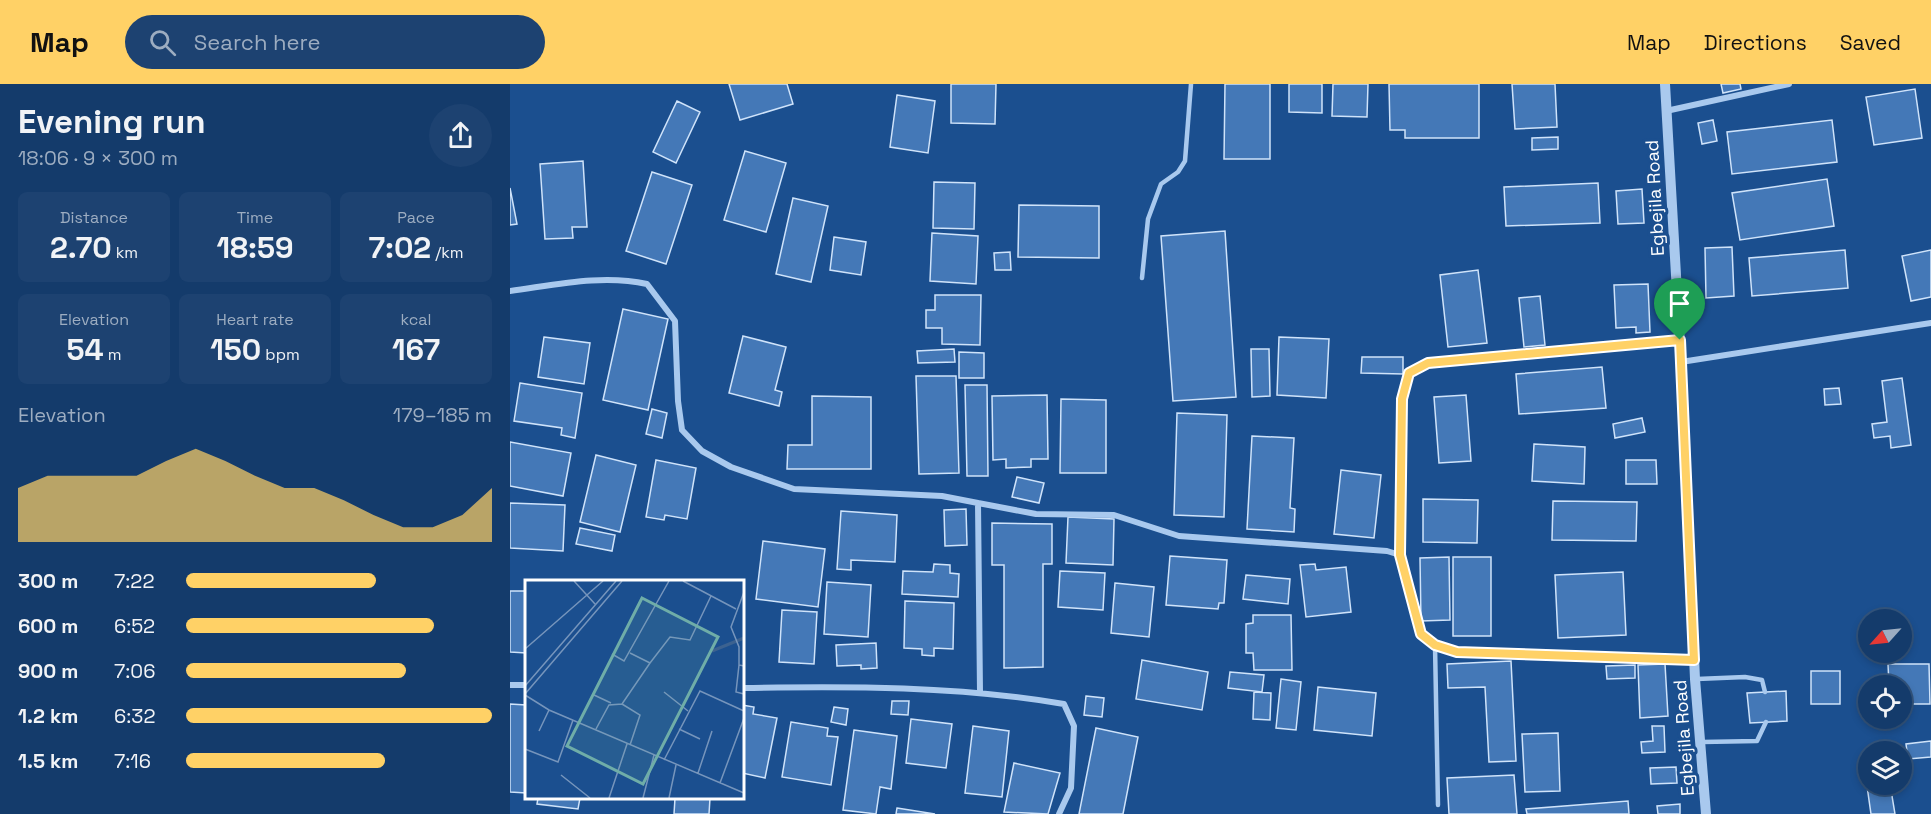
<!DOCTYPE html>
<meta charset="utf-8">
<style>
:root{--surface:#143b6b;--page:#1d4271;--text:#f1f3f6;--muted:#9dadc1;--line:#33557e;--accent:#ffd166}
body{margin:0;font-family:"Space Grotesk",sans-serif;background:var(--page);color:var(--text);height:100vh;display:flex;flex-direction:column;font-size:22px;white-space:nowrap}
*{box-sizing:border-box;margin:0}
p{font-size:20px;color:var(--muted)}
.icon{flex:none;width:33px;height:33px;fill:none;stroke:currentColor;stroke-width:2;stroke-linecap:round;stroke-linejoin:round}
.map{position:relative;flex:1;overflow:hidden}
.drawer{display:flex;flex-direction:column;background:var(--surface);width:510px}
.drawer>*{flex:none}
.needle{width:39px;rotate:243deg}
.fabs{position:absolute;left:1348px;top:525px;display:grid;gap:12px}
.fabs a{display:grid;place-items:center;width:54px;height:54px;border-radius:50%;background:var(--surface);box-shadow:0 3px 9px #0003,0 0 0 2px var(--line);font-size:30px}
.pin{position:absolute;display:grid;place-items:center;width:51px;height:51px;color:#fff;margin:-62px -26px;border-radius:50% 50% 50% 0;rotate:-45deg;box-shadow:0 0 6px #0007}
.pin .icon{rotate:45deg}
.round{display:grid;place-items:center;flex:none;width:63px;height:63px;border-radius:32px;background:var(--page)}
.overview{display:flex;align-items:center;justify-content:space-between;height:102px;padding:0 18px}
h1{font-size:33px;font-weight:700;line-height:45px}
.metrics{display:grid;grid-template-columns:repeat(3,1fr);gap:9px;height:102px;padding:6px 18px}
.metrics div{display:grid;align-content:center;border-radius:9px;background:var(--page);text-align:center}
.metrics b{font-size:30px;font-weight:700}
.metrics small{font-size:16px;font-weight:400}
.metrics p{font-size:16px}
.chart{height:168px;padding:12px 18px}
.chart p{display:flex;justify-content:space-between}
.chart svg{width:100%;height:108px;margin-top:6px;fill:var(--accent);opacity:.7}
ul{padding:0 18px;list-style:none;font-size:20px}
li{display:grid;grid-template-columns:96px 72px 1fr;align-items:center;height:45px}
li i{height:15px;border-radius:8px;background:var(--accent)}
header{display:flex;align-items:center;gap:36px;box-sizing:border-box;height:84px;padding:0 30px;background:var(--accent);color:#111}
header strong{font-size:28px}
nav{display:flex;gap:33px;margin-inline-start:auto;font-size:21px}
.search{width:420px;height:54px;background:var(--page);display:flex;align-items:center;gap:15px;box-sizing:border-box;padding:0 21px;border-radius:33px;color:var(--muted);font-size:22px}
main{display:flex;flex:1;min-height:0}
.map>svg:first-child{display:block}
</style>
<header>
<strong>Map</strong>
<div class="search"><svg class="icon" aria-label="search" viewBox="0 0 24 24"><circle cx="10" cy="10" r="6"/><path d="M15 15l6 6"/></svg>Search here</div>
<nav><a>Map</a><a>Directions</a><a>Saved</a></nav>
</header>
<main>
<section class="drawer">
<div class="overview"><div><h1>Evening run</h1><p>18:06 · 9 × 300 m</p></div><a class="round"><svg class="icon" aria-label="share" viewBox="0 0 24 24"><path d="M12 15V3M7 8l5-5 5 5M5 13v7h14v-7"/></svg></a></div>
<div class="metrics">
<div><p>Distance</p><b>2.70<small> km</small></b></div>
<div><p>Time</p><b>18:59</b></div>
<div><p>Pace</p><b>7:02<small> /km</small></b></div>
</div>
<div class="metrics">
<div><p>Elevation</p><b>54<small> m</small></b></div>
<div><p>Heart rate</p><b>150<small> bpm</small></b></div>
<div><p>kcal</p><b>167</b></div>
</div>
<div class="chart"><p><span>Elevation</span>179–185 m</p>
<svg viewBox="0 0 160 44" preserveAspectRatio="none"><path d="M0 44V22L10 17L20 17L30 17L40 17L50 11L60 6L70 11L80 17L90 22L100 22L110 27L120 33L130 38L140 38L150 33L160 22V44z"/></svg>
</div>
<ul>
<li><b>300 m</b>7:22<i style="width:62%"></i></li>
<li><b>600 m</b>6:52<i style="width:81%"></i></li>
<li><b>900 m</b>7:06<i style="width:72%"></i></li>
<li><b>1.2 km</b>6:32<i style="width:100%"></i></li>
<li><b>1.5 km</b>7:16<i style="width:65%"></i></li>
</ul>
</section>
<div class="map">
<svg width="1421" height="730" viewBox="0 0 1421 730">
<rect width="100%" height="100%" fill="#1b4f8f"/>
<path fill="#4478b7" stroke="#cfe3fa" stroke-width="1.5" d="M219 0H277L283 20 230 36Z
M441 0H486L485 40 441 39Z
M715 0H760V75H714Z
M779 0H812V29L779 28Z
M823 0H858L857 33 822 32Z
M879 0H969V54H895V46H880Z
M1002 0H1045L1047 43 1005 45Z
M1211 0H1230L1231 5 1213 9Z
M1405 5 1412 54 1364 61 1356 13Z
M387 11 425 17 418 69 380 63Z
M167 17 190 28 166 79 143 68Z
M1203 36 1207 57 1192 60 1188 39Z
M1322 36 1327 78 1222 90 1217 48Z
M1048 53V65L1022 66V54Z
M235 67 276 79 256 148 214 136Z
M73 77 77 143H62L63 154 35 155 30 80Z
M142 88 182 101 156 180 116 167Z
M1317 95 1324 142 1230 156 1222 109Z
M424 98 465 99 464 145 423 144Z
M1088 99 1090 139 996 142 994 103Z
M0 104 7 140 0 141Z
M1132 105 1134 139 1108 140 1106 107Z
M283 114 318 122 301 198 266 190Z
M509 121 589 122V174L508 173Z
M715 147 726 313 663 317 651 152Z
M422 149 468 152 466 200 420 197Z
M324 153 356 158 351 191 320 186Z
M1222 163 1224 212 1196 214 1195 164Z
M1335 166 1338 204 1242 212 1239 174Z
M1421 166V213L1401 217 1392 172Z
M500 168 501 186H485L484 169Z
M968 186 977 259 938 263 930 191Z
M1138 200 1140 248 1126 249V243L1106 244 1104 201Z
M425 211H471L470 261 432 260V244H416V226H425Z
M1030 212 1035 261 1014 263 1009 214Z
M113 225 158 235 138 326 93 316Z
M233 252 276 263 265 306 272 308 269 322 219 309Z
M34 253 80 259 74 300 28 293Z
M769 253 819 255 816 314 767 311Z
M444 265 445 278 408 279 407 267Z
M741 265H759L760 312 742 313Z
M449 268 474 269V294H449Z
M852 273H893V290L851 289Z
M1092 283 1096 324 1009 330 1006 290Z
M406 292H446L449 389 409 390Z
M1392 294 1401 361 1381 364 1380 352 1364 354 1362 340 1377 338 1372 297Z
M10 299 72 309 65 354 51 351 52 344 4 337Z
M455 301H477L478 392H457Z
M1329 304 1331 320 1315 321 1314 305Z
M537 311 538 375H521V383L496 384V375L483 376 482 312Z
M956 311 961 377 929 379 924 313Z
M302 312 361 313V385H277L278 361H302Z
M551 315 596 316V389H550Z
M142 325 157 329 152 354 136 350Z
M667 329 717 331 714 433 664 431Z
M1132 334 1135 348 1105 354 1103 340Z
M742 352 784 354 780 424 785 425 784 448 737 445Z
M0 358 61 369 53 412 0 402Z
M1024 360 1075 363 1074 400 1022 397Z
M86 371 126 381 110 448 70 438Z
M146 376 186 384 177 435 155 431 154 436 136 433Z
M1116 376H1146L1147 400H1116Z
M831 386 871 391 864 454 824 450Z
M507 393 534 399 529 419 502 413Z
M913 415 968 416 967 459 913 458Z
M1043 417 1127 418 1126 457 1042 456Z
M0 419 55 421 53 467 0 464Z
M456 425 457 461 435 462 434 426Z
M331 427 387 431 385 478 341 476V486L327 485Z
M558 433 604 435 603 481 556 479Z
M482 439 542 440V480H533V583L494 584V481H482Z
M70 444 105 451 102 467 66 460Z
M253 457 315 465 308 523 246 515Z
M660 472 717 476 714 519H709L708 525 656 521Z
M939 473 940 536 911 537 910 474Z
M943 473H981V552H943Z
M424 480 440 481V489L449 490 448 513 392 510 393 487 423 488Z
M805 480 806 486 836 483 841 528 796 533 790 481Z
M550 487 595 489 593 526 548 523Z
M1113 488 1116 551 1048 554 1045 491Z
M736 491 780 495 778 520 733 515Z
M317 498 361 501 358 553 314 550Z
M605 499 644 503 639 553 601 549Z
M0 507H16V569L0 568Z
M395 517 444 519 443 565 424 564V572L412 571V565L394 564Z
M272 526 307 528 304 580 269 578Z
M743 531H781L782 586H744L743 569H736V540L743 539Z
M366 559 367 584 351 585V581L327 582 326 561Z
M632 576 698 588 692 626 626 615Z
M1001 577 1006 677 979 678 975 603 938 604 937 580Z
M1155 580 1158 632 1130 634 1128 581Z
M1378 580H1419L1420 620H1392V602H1379Z
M1125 581V594L1097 595 1096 582Z
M1301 587H1330V620H1301Z
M720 588 754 591 752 608 718 604Z
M771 595 791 598 786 646 766 644Z
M808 603 866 609 862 652 804 646Z
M1276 607 1277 637 1240 639 1237 609Z
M744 608 761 609 760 636 743 635Z
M576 612 594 614 592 633 574 631Z
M382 617H399L398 631 381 630Z
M0 620 16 621V709L0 708Z
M232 621 244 623 243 630 267 634 255 694 232 689Z
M324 623 338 625 336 641 321 638Z
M401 635 442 640 436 684 396 679Z
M281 638 318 644 317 652 328 653 321 701 272 693Z
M463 642 499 647 492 713 455 709Z
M1142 642H1154L1155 668 1132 669 1131 658 1143 657Z
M586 644 628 653 613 730H569Z
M344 646 387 652 381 705 370 703 366 730 333 726Z
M1048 649 1050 707 1015 708 1012 650Z
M1421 657V673L1398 675 1396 660Z
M504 679 550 689 538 730 494 728Z
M1166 683 1167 699 1141 700 1140 684Z
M1004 691 1007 730H939L937 694Z
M1356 695H1359V700H1380L1385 730H1361Z
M28 714H70L68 725 27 720Z
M165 714H200L199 730H164Z
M1118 717 1119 730H1017L1016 725Z
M1170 720V730H1148L1147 722Z
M387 724 425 730H386Z"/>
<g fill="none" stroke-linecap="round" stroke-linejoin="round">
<path stroke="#a9c9ee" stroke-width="4.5" d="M632 194 638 135 651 100 668 88 675 77 681 0
M925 561 928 721
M1187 595 1235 593 1252 596 1255 608
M1192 658 1247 657 1256 638"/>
<path stroke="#a9c9ee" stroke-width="6" d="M1156 27 1279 0
M0 207C45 201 92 190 137 200L165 237 168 317 172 346 192 367 221 383 284 405 432 412 468 419 470 608
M1171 278 1421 239
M468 419 526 430 604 431 669 452 877 467 890 471 911 550 925 561 947 569 1184 576
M890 471 892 315 899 289 918 279 1170 256
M0 601H16
M232 604C340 602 448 602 554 620L564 642 561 704 549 730"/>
<path stroke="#a9c9ee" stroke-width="10" d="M1155 0 1171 278 1185 595 1196 730"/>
</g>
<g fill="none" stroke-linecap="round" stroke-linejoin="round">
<defs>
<path id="route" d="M1170 256 1184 576 947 568 925 561 911 550 890 471 892 315 899 289 918 279Z"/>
</defs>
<use href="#route" stroke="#fff" stroke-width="12"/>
<use href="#route" stroke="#ffd166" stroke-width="8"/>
</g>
<g text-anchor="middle" stroke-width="6" stroke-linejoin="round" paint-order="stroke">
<g font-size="18" fill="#fff" stroke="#1b4f8f">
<text transform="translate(1145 114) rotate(-93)" y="6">Egbejila Road</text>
<text transform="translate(1174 654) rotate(-94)" y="6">Egbejila Road</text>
</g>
</g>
<g transform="translate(15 496)">
<rect width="219" height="219" fill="#1b4f8f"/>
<path fill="none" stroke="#3c6290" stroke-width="3" d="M187 71 219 58"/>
<path fill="none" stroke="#7695bc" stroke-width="1.5" d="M49 1 70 24M158 1 211 29M219 12 206 47 214 67V85L219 86M0 69 78 1M105 73 125 83 145 57 165 60 186 16M87 74 99 81 144 1M214 85 211 112 219 114M0 106 91 1M139 112 163 131M0 114 97 1M0 115 24 130 219 213M69 115 86 123M97 124 115 135 105 165M71 149 84 125 97 124 125 83M154 149 175 159M14 151 24 130M0 169 33 182 48 140M139 180 175 111 219 131M173 193 187 151M36 195 65 218M195 203 219 138M84 218 102 164M118 218 129 175M144 218 151 185"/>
<path fill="#6fada8" fill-opacity="0.15" stroke="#6fada8" stroke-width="3" d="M117 18 193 57 118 204 42 166Z"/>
<rect width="219" height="219" fill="none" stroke="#fff" stroke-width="3"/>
</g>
</svg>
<div class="fabs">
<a><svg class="needle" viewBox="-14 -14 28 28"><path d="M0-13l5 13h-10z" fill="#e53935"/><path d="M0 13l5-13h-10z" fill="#9dadc1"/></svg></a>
<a><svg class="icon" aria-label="locate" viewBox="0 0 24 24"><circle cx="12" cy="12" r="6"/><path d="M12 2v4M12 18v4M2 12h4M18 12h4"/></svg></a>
<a><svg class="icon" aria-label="layers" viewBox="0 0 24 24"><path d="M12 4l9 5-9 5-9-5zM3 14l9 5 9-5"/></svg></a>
</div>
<div class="pin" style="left:1170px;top:256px;background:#1e9e55"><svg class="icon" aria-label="arrive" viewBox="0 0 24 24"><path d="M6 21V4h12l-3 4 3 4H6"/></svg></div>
</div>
</main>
